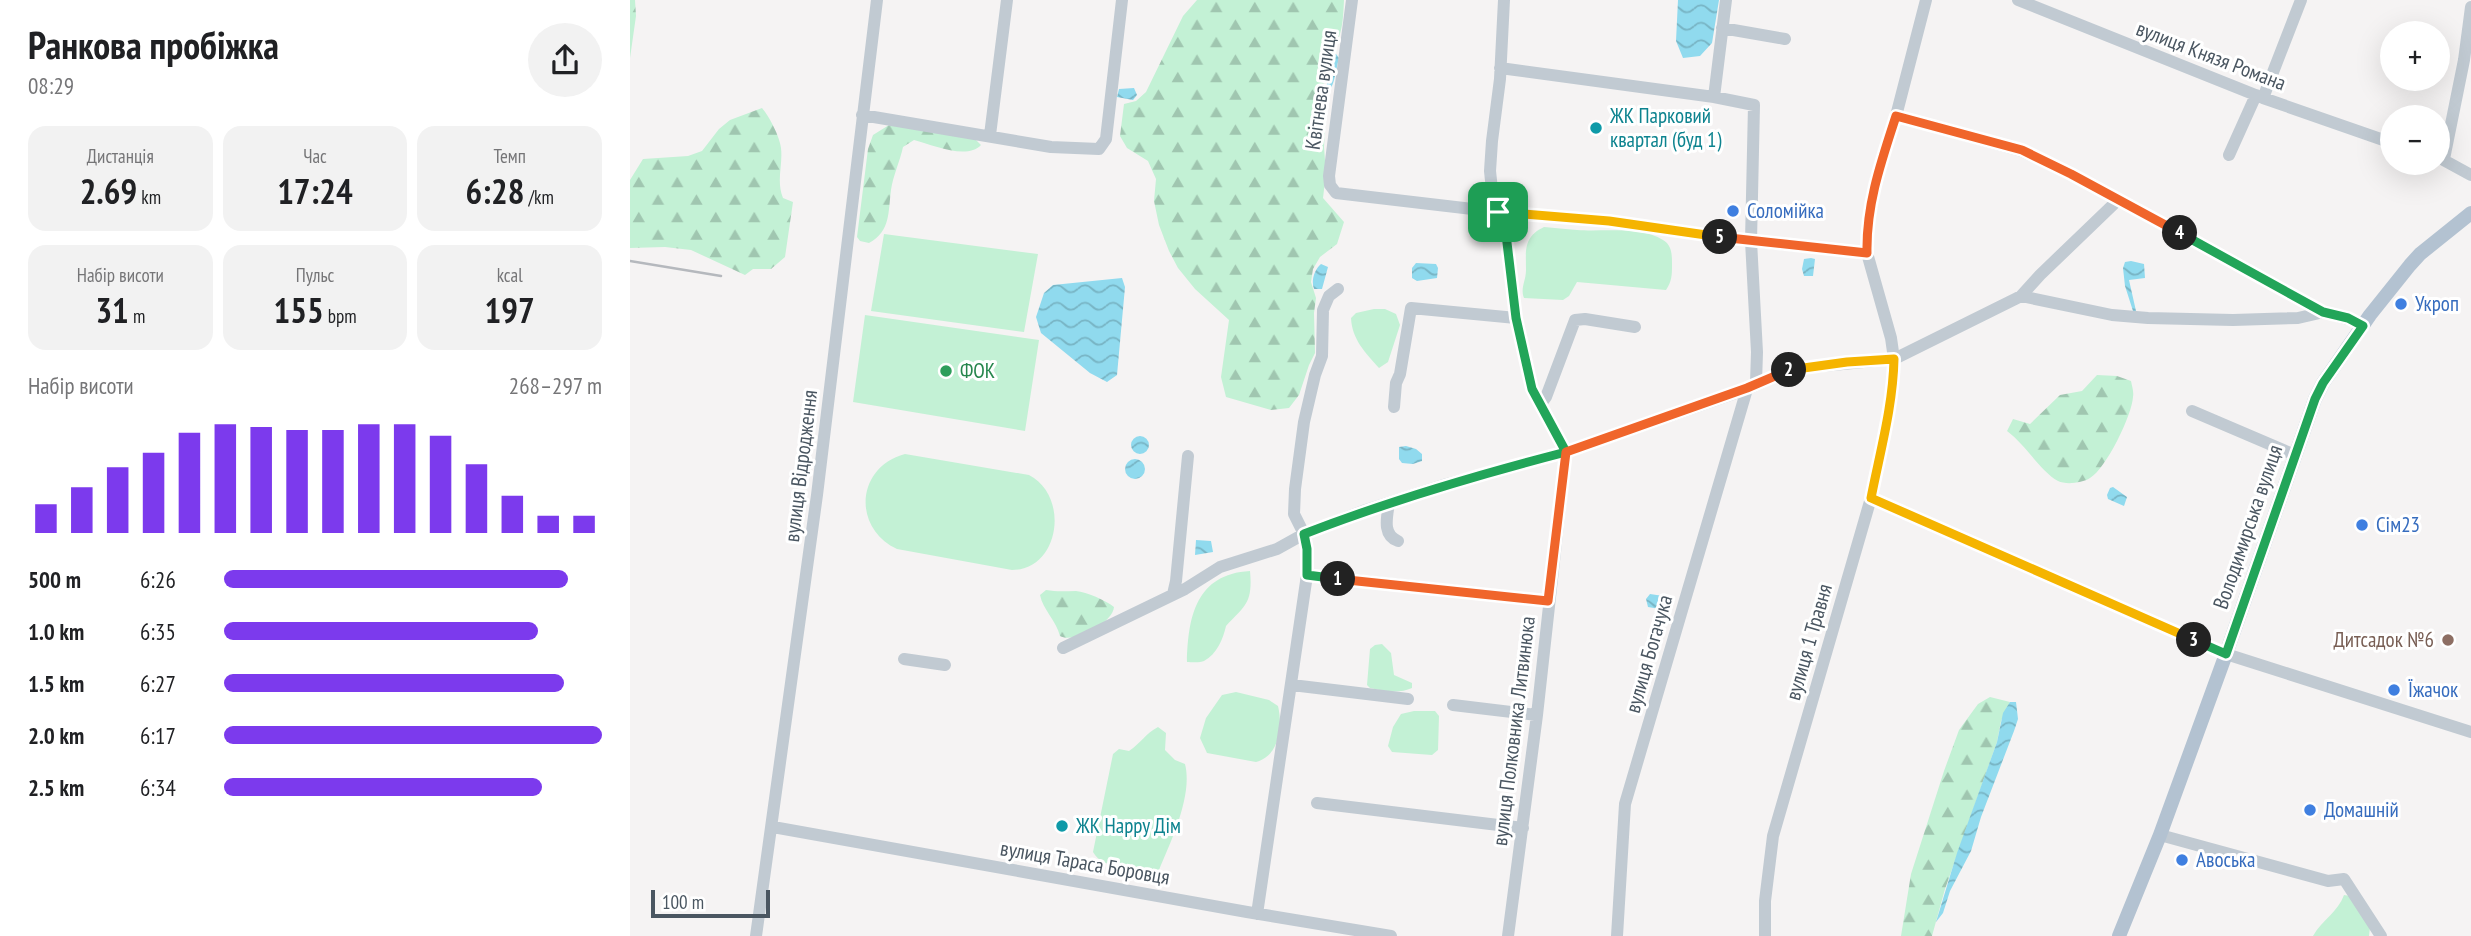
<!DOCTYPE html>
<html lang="uk">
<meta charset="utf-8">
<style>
:root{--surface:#fff;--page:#f2f2f2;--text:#202124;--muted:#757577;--accent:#7c3aed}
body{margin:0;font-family:"PT Sans Narrow",sans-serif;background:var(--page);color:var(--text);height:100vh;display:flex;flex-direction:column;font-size:26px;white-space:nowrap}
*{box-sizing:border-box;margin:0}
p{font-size:23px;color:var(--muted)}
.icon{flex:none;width:38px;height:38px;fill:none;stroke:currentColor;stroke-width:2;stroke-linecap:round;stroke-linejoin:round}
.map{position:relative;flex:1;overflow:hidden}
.panel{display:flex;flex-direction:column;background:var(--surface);width:630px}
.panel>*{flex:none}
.buttons{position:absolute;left:1750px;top:21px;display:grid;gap:14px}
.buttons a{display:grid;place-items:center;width:70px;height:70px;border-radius:50%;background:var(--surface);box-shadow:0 7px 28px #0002;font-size:35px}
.scale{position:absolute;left:21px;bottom:18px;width:119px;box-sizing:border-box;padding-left:7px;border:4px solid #4a5661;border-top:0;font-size:19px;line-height:24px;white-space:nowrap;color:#4a5661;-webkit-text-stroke:5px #fff;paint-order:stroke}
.pin{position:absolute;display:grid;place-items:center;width:60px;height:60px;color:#fff;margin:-30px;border-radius:14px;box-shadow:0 4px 10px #0006}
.km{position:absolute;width:35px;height:35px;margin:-18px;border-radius:50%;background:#222;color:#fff;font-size:19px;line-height:35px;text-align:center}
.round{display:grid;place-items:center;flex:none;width:74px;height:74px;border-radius:37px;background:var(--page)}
.summary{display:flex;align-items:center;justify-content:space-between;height:119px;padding:0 28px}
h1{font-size:38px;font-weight:700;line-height:52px}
.metrics{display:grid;grid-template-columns:repeat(3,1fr);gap:10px;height:119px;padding:7px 28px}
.metrics div{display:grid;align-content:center;border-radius:18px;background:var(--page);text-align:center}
.metrics b{font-size:35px;font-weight:700}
.metrics small{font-size:19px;font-weight:400}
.metrics p{font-size:19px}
.chart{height:196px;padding:14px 28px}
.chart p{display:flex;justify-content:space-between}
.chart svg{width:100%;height:126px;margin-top:7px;stroke:var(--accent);stroke-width:6}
ul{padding:0 28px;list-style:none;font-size:23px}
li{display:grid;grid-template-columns:112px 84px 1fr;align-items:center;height:52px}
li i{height:18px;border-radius:9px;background:var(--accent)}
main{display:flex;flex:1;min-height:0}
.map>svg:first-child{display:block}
</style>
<main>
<section class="panel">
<div class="summary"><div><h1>Ранкова пробіжка</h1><p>08:29</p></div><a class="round"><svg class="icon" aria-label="share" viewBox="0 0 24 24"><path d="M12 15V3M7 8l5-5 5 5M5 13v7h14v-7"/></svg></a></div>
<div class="metrics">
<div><p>Дистанція</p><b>2.69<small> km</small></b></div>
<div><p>Час</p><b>17:24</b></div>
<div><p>Темп</p><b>6:28<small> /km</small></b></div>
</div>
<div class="metrics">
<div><p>Набір висоти</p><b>31<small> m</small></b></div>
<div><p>Пульс</p><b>155<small> bpm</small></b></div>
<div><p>kcal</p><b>197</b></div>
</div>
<div class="chart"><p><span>Набір висоти</span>268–297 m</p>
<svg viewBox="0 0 160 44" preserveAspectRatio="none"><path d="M5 44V34M15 44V28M25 44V21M35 44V16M45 44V9M55 44V6M65 44V7M75 44V8M85 44V8M95 44V6M105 44V6M115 44V10M125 44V20M135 44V31M145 44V38M155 44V38"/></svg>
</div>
<ul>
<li><b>500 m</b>6:26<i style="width:91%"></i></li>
<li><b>1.0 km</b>6:35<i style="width:83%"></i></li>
<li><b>1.5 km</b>6:27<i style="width:90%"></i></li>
<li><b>2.0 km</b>6:17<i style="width:100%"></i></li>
<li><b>2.5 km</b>6:34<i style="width:84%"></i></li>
</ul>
</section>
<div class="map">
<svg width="1841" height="936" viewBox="0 0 1841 936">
<defs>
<pattern id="forest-firs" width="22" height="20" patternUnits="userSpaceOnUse" patternTransform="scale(1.75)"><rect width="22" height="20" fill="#c3f1d5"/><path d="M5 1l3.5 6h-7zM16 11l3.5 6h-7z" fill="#a0c6b0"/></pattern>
<pattern id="water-waves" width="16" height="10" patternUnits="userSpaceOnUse" patternTransform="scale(1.75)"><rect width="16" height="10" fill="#90daee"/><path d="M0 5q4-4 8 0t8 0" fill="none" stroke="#78b4c4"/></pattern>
</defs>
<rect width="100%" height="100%" fill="#f5f3f3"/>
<path fill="#c3f1d5" d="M914 227C925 228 935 229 947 230 971 232 1011 226 1033 240 1042 245 1042 255 1042 264 1042 275 1042 281 1036 290L947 282 939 296 933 300 894 298C890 288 896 281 896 270 896 251 893 237 914 227Z
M254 234 408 254 394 332 241 311Z
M744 309H755L766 314 770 325 758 362 749 368C736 353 722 340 721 318L726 313Z
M235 315 409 340 395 431 223 402Z
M275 454 399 475C440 496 430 570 382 570L267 549C222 528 226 467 275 454Z
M620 571C623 603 615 606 596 626 593 639 587 654 574 661 570 663 561 662 557 662 558 617 566 574 620 571Z
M752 644 761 653 764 675 782 683V688C769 694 754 691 740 688L737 685 740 649 745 645Z
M606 692 639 700 648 706C653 727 649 756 626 762L577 753 570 738 576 718 592 695Z
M784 711H805L809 716 808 750 802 755 762 752 758 746 763 727 771 714Z
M528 727 536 733 535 750 545 760 555 764C563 795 541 841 529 870 510 868 473 871 463 852L483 754 489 749 499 751C511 743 515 734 528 727Z
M1714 895 1720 896 1740 927 1739 936H1683C1692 920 1708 912 1714 895Z"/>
<path fill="url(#forest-firs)" d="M0 0H5L6 16 0 58Z
M567 0H714C713 20 713 41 697 53L692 96 696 110 694 147 696 173 693 198 714 222 707 244 690 257 683 269 681 282 686 298 684 313 685 353 679 365 669 395 659 408 641 410 596 397 591 377 599 320 565 289 548 268 539 251 529 225 524 201 526 179 518 161 497 148 490 136 494 104 506 101 516 92 553 16Z
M132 108C139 116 150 137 151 148 153 166 146 180 153 198L163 202 155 257 141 269H123L115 275 61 250 35 247 0 248V180L13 159 58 156 72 151 89 129 100 120Z
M259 125 344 138 351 145C337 160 303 145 284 140L273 147C270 161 263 176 261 190 258 212 261 231 239 243L230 241 227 237 238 149 243 135Z
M1467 375 1487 376 1501 381C1502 386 1504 392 1503 397 1502 415 1476 469 1460 478 1452 483 1436 485 1428 481 1410 471 1396 445 1377 431L1383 419 1400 424 1430 395 1452 391Z
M416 590C427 592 436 591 446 591 457 592 475 600 484 607 483 623 443 644 430 636 426 620 413 610 410 595Z
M1360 697 1380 702 1371 721 1367 742 1315 889 1302 936H1271L1281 874 1314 771 1329 730 1348 704Z"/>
<path fill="url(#water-waves)" d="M1048 0H1089L1082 43 1070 56 1053 58 1046 41Z
M706 54 709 58C706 68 705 87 697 93L696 88 703 55Z
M504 88 507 95 503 100 487 97 489 89Z
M1181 258 1185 259 1183 276H1174L1172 269 1174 259Z
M1501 261 1514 264 1515 278 1499 280 1506 311H1503L1495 286 1493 268 1495 262Z
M786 263 806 264 808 268 807 278 787 281 782 278V268Z
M691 264 698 267 692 289H684C681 281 684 270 691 264Z
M492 278 495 287 487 375 477 382 460 373 411 333 406 317 414 293 423 285Z
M501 445a9 9 0 1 1 18 0a9 9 0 1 1-18 0Z
M776 446 786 449 792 454V461L783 464 772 463 769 459V447Z
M495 469a10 10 0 1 1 20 0a10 10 0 1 1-20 0Z
M1483 487 1497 497 1494 506 1478 499 1477 495 1480 488Z
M566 540 581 541 583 552 565 555Z
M1020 594 1040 597 1036 610 1018 607 1016 599Z
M1380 702H1386L1388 719 1384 731 1351 817 1341 851 1320 891 1313 913 1306 922 1327 853 1367 742 1373 713Z"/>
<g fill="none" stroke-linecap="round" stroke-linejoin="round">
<path stroke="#c1cad2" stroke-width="12" d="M722 0 699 176 700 185 706 193 868 212 980 221 1121 241 1127 352 1126 383
M874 0 870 79 862 141 860 171 863 199 875 226 886 318 902 389 936 452 907 715 878 936
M1388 0 1633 98 1762 143
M1092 28 1155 39
M870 68 1084 97 1096 0
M1084 97 1124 105 1121 241 1237 253
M1633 98 1671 0
M232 115 421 147 469 149 476 139 492 0
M1266 116 1392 151 1441 174 1694 312
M360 135 377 0
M1599 155 1626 95
M1808 157 1841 175
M1814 159 1834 60 1841 7
M1391 296 1410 275 1488 200
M910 405 916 397 945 320 955 319 1005 327
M764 407 766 383 770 374 781 308 886 318
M1562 411 1665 455
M1241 498 1596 654 1841 732
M759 503C757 517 752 535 768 541
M677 575 918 601
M543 594 546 581 558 456
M433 648 555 589 590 567 647 549 674 534 733 511 817 484 936 452 1117 389 1162 369 1264 359 1391 296 1482 315 1518 318 1603 320 1668 318 1694 312 1718 319 1733 326
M274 659 315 665
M662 685 778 699
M823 705 907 715
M687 803 893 828
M143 827 617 912 761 936
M1530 835 1698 881 1714 879 1751 936
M627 914 677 575V549L674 534 664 514 665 489 674 422 685 375 692 356 693 310 699 296 708 289
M126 936 187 495 247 0
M987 936 995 804 1117 389
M1135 936V901L1143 836 1241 498 1256 427 1263 380 1264 359 1261 338 1237 253V231L1246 179 1266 116 1296 0"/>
<path stroke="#b3c2d1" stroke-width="14" d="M1489 936 1530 835 1596 654 1685 399 1693 383 1740 315 1780 265 1790 254 1841 213"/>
<path stroke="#b5b8bd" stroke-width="2.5" d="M0 261 91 276"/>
</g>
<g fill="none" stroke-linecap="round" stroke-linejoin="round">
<defs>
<path id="split-1" d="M708 579 677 575V549L674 534C759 501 847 475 936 452L902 389 886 318 875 226 868 212"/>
<path id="split-2" d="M708 579 918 601 936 452 1117 388 1159 370"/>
<path id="split-3" d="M1159 370 1217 362 1264 359C1263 406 1250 452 1241 498L1564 640"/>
<path id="split-4" d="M1550 233 1693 312 1718 318 1733 326 1693 383 1685 399 1596 654 1564 640"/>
<path id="split-5" d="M1090 237 1237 253C1236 205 1251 162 1266 116L1392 150 1441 174 1550 233"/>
<path id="split-6" d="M868 212 979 221 1090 237"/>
</defs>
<use href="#split-1" stroke="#fff" stroke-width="14"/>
<use href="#split-2" stroke="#fff" stroke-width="14"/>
<use href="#split-3" stroke="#fff" stroke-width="14"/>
<use href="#split-4" stroke="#fff" stroke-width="14"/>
<use href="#split-5" stroke="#fff" stroke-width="14"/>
<use href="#split-6" stroke="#fff" stroke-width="14"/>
<use href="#split-1" stroke="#22a559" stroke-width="9"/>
<use href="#split-2" stroke="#f0652b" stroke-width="9"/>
<use href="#split-3" stroke="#f5b400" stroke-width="9"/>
<use href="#split-4" stroke="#22a559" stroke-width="9"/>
<use href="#split-5" stroke="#f0652b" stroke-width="9"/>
<use href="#split-6" stroke="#f5b400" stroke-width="9"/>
</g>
<g fill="#0f9aa8" stroke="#fff" stroke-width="2.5">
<circle cx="966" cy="128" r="7"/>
<circle cx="432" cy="826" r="7"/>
</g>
<g fill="#3f7fe0" stroke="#fff" stroke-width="2.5">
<circle cx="1103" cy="211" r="7"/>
<circle cx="1771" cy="304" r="7"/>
<circle cx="1732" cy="525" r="7"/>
<circle cx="1764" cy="690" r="7"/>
<circle cx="1680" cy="810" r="7"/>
<circle cx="1552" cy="860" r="7"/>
</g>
<circle fill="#2e9e5b" stroke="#fff" stroke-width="2.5" cx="316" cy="371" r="7"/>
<circle fill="#8d6e63" stroke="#fff" stroke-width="2.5" cx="1818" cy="640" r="7"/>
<g text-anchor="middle" stroke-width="6" stroke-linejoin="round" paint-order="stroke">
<g font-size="21" fill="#4a5661" stroke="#fff">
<text transform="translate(1581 56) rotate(21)" y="7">вулиця Князя Романа</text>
<text transform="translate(691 90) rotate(-82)" y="7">Квітнева вулиця</text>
<text transform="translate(171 466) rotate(-83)" y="7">вулиця Відродження</text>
<text transform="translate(1618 527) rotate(-71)" y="7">Володимирська вулиця</text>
<text transform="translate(1179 642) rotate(-74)" y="7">вулиця 1 Травня</text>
<text transform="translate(1019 654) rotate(-74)" y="7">вулиця Богачука</text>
<text transform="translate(884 731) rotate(-83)" y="7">вулиця Полковника Литвинюка</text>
<text transform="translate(455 863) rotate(10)" y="7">вулиця Тараса Боровця</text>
</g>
<g font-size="21" fill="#0d838f" stroke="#fff" text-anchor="start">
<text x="980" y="123">ЖК Парковий<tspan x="980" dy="24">квартал (буд 1)</tspan></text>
<text x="446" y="833">ЖК Happy Дім</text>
</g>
<g font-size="21" fill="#366cbe" stroke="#fff" text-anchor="start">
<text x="1117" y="218">Соломійка</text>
<text x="1785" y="311">Укроп</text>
<text x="1746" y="532">Сім23</text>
<text x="1778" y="697">Їжачок</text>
<text x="1694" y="817">Домашній</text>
<text x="1566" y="867">Авоська</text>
</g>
<g font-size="21" fill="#27864d" stroke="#fff" text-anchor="start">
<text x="330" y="378">ФОК</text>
</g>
<g font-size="21" fill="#785e54" stroke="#fff" text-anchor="end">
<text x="1804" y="647">Дитсадок №6</text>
</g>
</g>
</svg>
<div class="buttons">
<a>+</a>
<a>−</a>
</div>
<div class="scale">100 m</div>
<div class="pin" style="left:868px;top:212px;background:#1e9e55"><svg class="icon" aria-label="arrive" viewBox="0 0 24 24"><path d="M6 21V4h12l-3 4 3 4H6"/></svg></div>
<b class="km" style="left:708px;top:579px">1</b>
<b class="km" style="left:1159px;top:370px">2</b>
<b class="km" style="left:1564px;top:640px">3</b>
<b class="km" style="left:1550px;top:233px">4</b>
<b class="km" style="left:1090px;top:237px">5</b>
</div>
</main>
